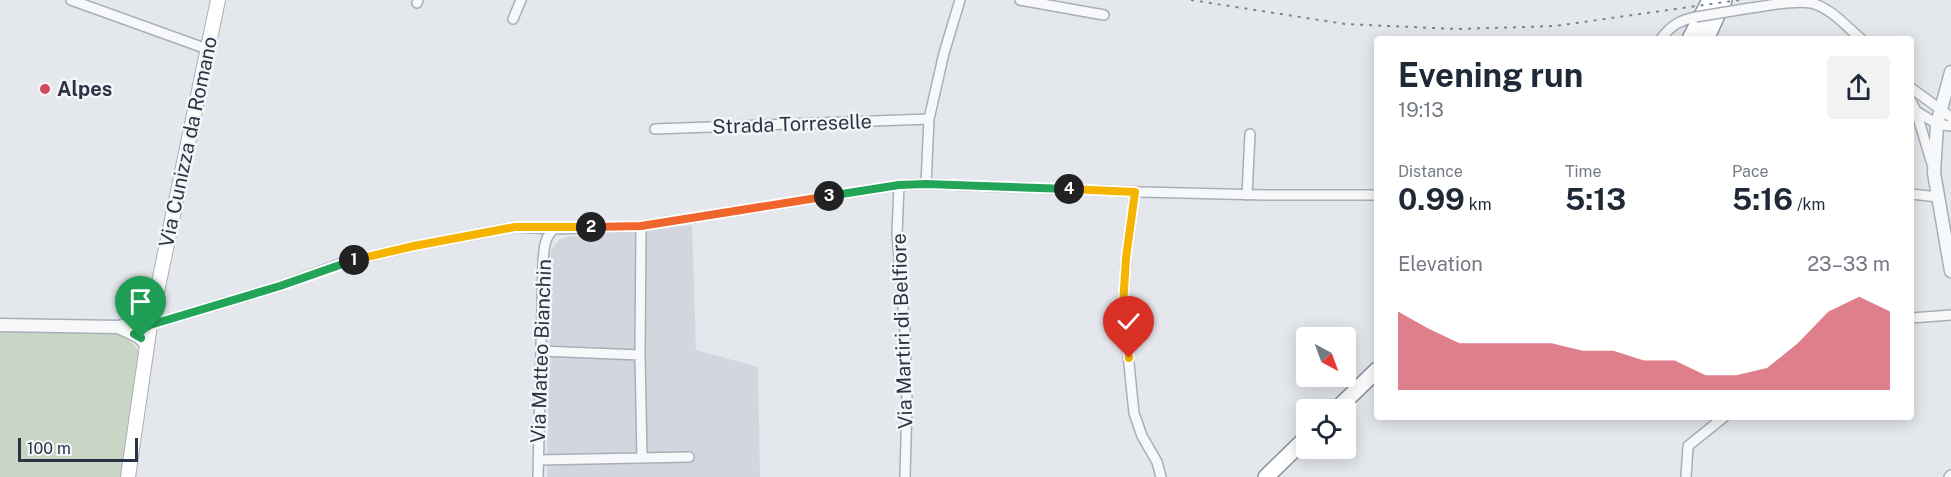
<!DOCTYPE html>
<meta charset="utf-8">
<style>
:root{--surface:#fff;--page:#f2f2f3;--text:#1f2937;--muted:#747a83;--accent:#d1495b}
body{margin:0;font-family:"Public Sans",sans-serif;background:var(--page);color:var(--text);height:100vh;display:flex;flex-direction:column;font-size:22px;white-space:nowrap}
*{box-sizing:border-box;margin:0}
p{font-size:20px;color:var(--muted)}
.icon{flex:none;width:33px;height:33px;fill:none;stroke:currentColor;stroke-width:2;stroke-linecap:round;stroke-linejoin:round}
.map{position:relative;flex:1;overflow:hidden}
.sheet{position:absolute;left:1374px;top:36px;width:540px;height:384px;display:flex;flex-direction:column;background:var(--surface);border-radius:6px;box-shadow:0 3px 15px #0003}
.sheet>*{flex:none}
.needle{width:39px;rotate:139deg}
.controls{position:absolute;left:1296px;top:327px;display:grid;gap:12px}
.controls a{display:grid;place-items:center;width:60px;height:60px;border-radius:6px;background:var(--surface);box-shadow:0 3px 15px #0003;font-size:30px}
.scale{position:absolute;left:18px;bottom:15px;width:120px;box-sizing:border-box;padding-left:6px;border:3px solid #2b3445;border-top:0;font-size:16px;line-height:21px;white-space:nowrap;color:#2b3445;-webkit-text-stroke:4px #f4f6f9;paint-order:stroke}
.pin{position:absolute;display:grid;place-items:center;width:51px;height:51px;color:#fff;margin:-62px -26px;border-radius:50% 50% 50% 0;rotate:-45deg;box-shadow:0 0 6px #0007}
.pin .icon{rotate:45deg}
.km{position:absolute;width:30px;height:30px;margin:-15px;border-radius:50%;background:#222;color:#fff;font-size:16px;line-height:30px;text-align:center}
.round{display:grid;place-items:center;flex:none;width:63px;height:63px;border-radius:6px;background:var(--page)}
.head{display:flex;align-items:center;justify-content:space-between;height:102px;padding:0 24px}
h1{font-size:33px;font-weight:700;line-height:45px}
.stats{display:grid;grid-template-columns:repeat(3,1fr);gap:9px;height:102px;padding:6px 24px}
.stats div{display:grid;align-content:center}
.stats b{font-size:30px;font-weight:700}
.stats small{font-size:16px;font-weight:400}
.stats p{font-size:16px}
.chart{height:168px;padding:12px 24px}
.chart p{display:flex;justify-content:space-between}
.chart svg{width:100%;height:108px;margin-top:6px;fill:var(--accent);opacity:.7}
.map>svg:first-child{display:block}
</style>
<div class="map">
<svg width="1951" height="477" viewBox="0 0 1951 477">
<rect width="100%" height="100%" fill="#e4e7ec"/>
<path fill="#d2d6de" d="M692 225 696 350 758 367 760 477H547L551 250 559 240 567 237Z"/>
<path fill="#c9d6c5" d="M0 329C30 330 97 325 122 336 130 339 135 345 139 352L135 392 120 477H0Z"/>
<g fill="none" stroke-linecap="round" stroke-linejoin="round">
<defs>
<path id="minor" d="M71 0 207 49
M1020 0 1104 15
M417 3 418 0
M1750 8C1768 6 1792 0 1811 3 1831 8 1846 26 1861 39
M513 19 521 0
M1661 39C1670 26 1680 20 1696 17
M1911 88 1951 117
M1911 101 1916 111 1932 164
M1916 111 1937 124 1951 126
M655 129 929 119
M926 184 929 119 944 53 960 0
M899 185 897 234 905 331 907 402 905 477
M1135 192 1126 258 1123 305 1134 413 1142 436 1157 462 1161 477
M1911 194 1938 197
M1247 195 1250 134
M641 226 640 355 642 458
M1911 318 1951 315
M150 325 280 286 343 263 414 246 515 227 554 229 641 226 899 185 926 184 1141 192 1266 195H1377
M541 351 640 355
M538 460 689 457
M538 477 543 262C544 250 544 237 554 229
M1686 477 1688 446 1724 417
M1949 477 1951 475"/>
<path id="tertiary" d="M1951 72 1937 124 1934 173 1951 271
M0 325 118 327 151 319
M118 327 138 336 146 344"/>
<path id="secondary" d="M128 477 150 325 218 0"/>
<path id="trunk" d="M1690 39 1710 0
M1706 39 1724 0
M1336 410 1377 370
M1266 477 1306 438"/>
</defs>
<use href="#minor" stroke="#a9aeb7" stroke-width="12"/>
<use href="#tertiary" stroke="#a9aeb7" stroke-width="15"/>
<use href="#secondary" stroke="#a9aeb7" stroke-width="16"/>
<use href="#trunk" stroke="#8b94a3" stroke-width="18"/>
<use href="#minor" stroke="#f7f8fa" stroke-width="9"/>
<use href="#tertiary" stroke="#f7f8fa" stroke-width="12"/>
<use href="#secondary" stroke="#fff" stroke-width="14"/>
<use href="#trunk" stroke="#fff" stroke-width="15"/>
<path stroke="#7d8696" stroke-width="2" stroke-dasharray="3 6" stroke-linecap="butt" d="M1191 0 1345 24 1456 29 1555 26 1739 0"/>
<defs>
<path id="minor-bridge" d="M1696 17 1750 8"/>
</defs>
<use href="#minor-bridge" stroke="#a9aeb7" stroke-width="12" stroke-linecap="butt"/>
<use href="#minor-bridge" stroke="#f7f8fa" stroke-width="9"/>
</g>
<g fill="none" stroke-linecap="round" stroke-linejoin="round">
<defs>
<path id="split-1" d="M141 338 134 334 150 325 280 286 354 260"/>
<path id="split-2" d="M354 260 414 246 515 227H591"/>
<path id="split-3" d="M591 227 641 226 829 196"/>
<path id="split-4" d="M829 196 899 185 926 184 1069 189"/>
<path id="split-5" d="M1069 189 1135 192 1126 258 1123 305 1129 358"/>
</defs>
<use href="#split-1" stroke="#fff" stroke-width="12"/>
<use href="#split-2" stroke="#fff" stroke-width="12"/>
<use href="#split-3" stroke="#fff" stroke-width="12"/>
<use href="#split-4" stroke="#fff" stroke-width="12"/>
<use href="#split-5" stroke="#fff" stroke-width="12"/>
<use href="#split-1" stroke="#22a559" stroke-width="8"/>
<use href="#split-2" stroke="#f5b400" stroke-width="8"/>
<use href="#split-3" stroke="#f0652b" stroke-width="8"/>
<use href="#split-4" stroke="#22a559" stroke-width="8"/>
<use href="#split-5" stroke="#f5b400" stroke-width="8"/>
</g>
<circle fill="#d1495b" stroke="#f4f6f9" stroke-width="2" cx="45" cy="89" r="6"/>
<g text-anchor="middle" stroke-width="5" stroke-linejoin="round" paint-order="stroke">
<g font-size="20" font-weight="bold" fill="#2b3445" stroke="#f4f6f9" text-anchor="start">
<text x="57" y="96">Alpes</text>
</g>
<g font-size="20" fill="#2b3445" stroke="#f4f6f9">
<text transform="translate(792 124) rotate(-2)" y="7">Strada Torreselle</text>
<text transform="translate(188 142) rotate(-78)" y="7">Via Cunizza da Romano</text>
<text transform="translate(902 331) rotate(-92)" y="7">Via Martiri di Belfiore</text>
<text transform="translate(541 351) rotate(-88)" y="7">Via Matteo Bianchin</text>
</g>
</g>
</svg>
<div class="controls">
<a><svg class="needle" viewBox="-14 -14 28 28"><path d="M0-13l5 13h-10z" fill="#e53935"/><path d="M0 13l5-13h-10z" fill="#747a83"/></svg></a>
<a><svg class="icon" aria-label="locate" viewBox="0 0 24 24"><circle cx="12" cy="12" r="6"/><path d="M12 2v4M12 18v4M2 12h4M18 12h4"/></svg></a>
</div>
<div class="scale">100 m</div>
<div class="pin" style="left:141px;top:338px;background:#1e9e55"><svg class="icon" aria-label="arrive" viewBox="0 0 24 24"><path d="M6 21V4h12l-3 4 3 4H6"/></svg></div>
<div class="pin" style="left:1129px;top:358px;background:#d93025"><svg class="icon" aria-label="check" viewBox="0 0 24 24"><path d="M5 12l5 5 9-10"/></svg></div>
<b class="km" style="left:354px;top:260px">1</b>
<b class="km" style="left:591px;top:227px">2</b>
<b class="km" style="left:829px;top:196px">3</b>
<b class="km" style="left:1069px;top:189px">4</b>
<section class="sheet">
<div class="head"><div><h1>Evening run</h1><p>19:13</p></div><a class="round"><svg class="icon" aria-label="share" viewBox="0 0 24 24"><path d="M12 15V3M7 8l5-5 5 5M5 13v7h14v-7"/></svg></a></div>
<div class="stats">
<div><p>Distance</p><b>0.99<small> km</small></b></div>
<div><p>Time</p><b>5:13</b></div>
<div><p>Pace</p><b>5:16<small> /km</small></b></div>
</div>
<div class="chart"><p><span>Elevation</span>23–33 m</p>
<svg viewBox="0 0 160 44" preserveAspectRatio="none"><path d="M0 44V12L10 19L20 25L30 25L40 25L50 25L60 28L70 28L80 32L90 32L100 38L110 38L120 35L130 25L140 12L150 6L160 12V44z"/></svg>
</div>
</section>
</div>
